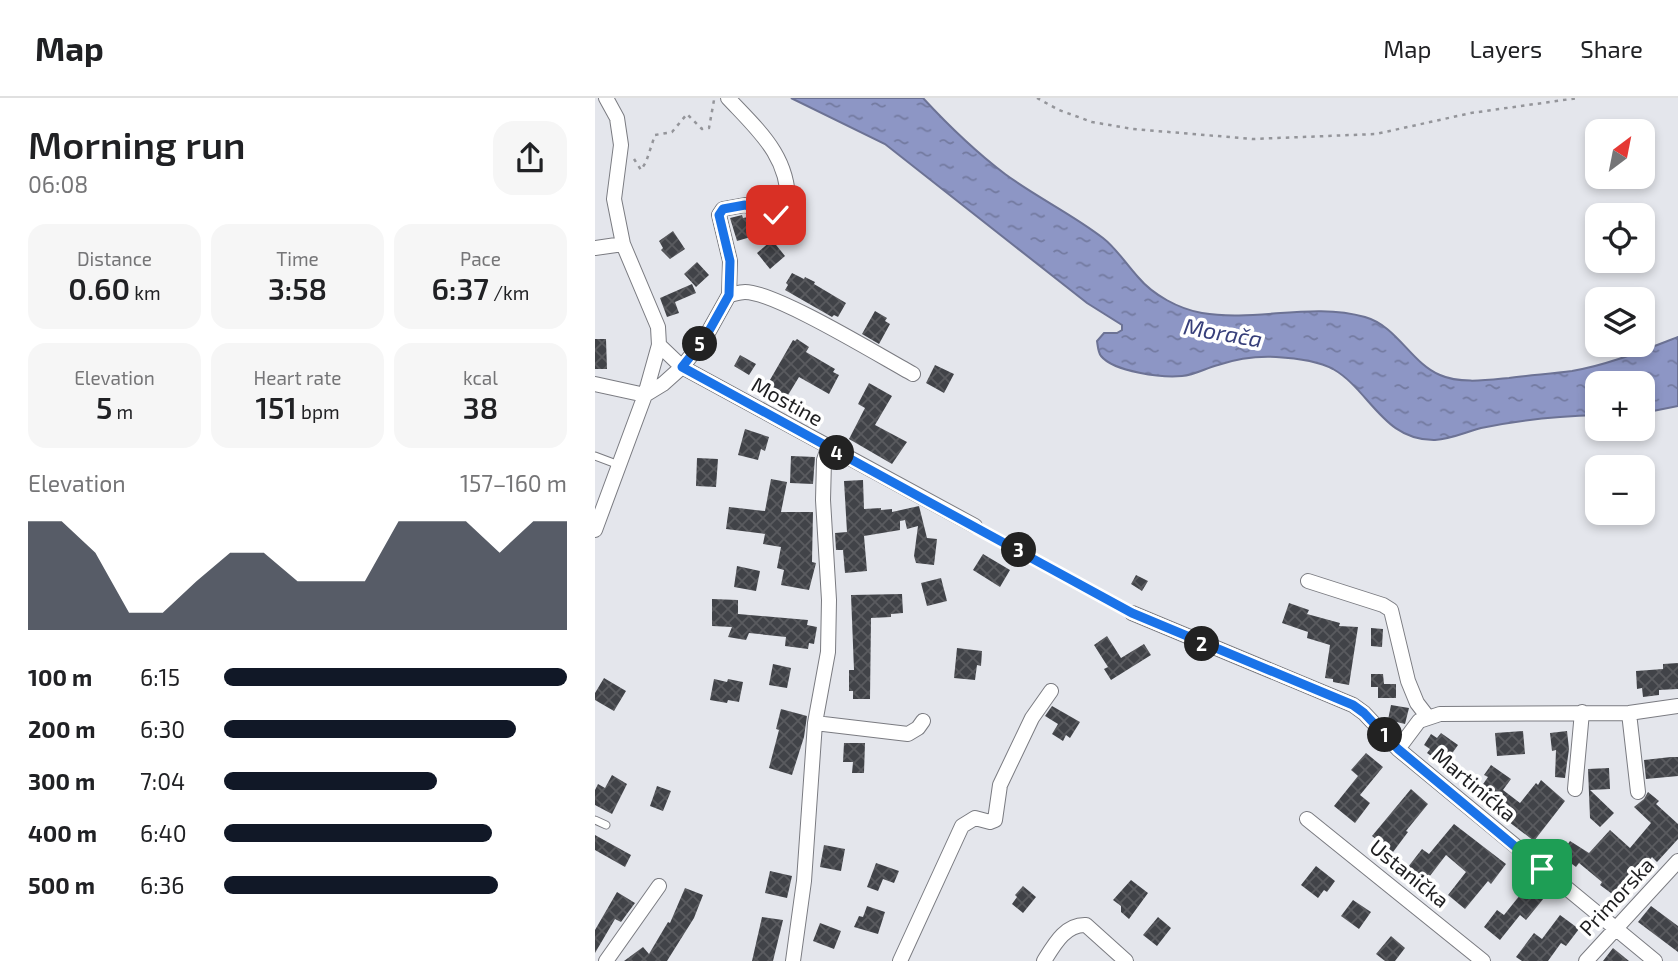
<!DOCTYPE html>
<meta charset="utf-8">
<style>
:root{--surface:#fff;--page:#f6f6f6;--text:#202124;--muted:#757577;--line:#e0e0e0;--accent:#111827}
body{margin:0;font-family:"Exo 2",sans-serif;background:var(--page);color:var(--text);height:100vh;display:flex;flex-direction:column;font-size:26px;white-space:nowrap}
*{box-sizing:border-box;margin:0}
p{font-size:23px;color:var(--muted)}
.icon{flex:none;width:38px;height:38px;fill:none;stroke:currentColor;stroke-width:2;stroke-linecap:round;stroke-linejoin:round}
.map{position:relative;flex:1;overflow:hidden}
.panel{display:flex;flex-direction:column;background:var(--surface);width:595px}
.panel>*{flex:none}
.needle{width:46px;rotate:32deg}
.buttons{position:absolute;left:990px;top:21px;display:grid;gap:14px}
.buttons a{display:grid;place-items:center;width:70px;height:70px;border-radius:14px;background:var(--surface);box-shadow:0 4px 10px #0003;font-size:35px}
.pin{position:absolute;display:grid;place-items:center;width:60px;height:60px;color:#fff;margin:-30px;border-radius:14px;box-shadow:0 4px 10px #0006}
.km{position:absolute;width:35px;height:35px;margin:-18px;border-radius:50%;background:#222;color:#fff;font-size:19px;line-height:35px;text-align:center}
.round{display:grid;place-items:center;flex:none;width:74px;height:74px;border-radius:21px;background:var(--page)}
.overview{display:flex;align-items:center;justify-content:space-between;height:119px;padding:0 28px}
h1{font-size:38px;font-weight:600;line-height:52px}
.figures{display:grid;grid-template-columns:repeat(3,1fr);gap:10px;height:119px;padding:7px 28px}
.figures div{display:grid;align-content:center;border-radius:18px;background:var(--page);text-align:center}
.figures b{font-size:30px;font-weight:600}
.figures small{font-size:19px;font-weight:400}
.figures p{font-size:19px}
.chart{height:196px;padding:14px 28px}
.chart p{display:flex;justify-content:space-between}
.chart svg{width:100%;height:126px;margin-top:7px;fill:var(--accent);opacity:.7}
ul{padding:0 28px;list-style:none;font-size:23px}
li{display:grid;grid-template-columns:112px 84px 1fr;align-items:center;height:52px}
li i{height:18px;border-radius:9px;background:var(--accent)}
header{display:flex;align-items:center;gap:42px;box-sizing:border-box;height:98px;padding:0 35px;background:var(--surface);border-bottom:2px solid var(--line)}
header strong{font-size:33px}
nav{display:flex;gap:38px;margin-inline-start:auto;font-size:24px}
main{display:flex;flex:1;min-height:0}
.map>svg:first-child{display:block}
</style>
<header>
<strong>Map</strong>
<nav><a>Map</a><a>Layers</a><a>Share</a></nav>
</header>
<main>
<section class="panel">
<div class="overview"><div><h1>Morning run</h1><p>06:08</p></div><a class="round"><svg class="icon" aria-label="share" viewBox="0 0 24 24"><path d="M12 15V3M7 8l5-5 5 5M5 13v7h14v-7"/></svg></a></div>
<div class="figures">
<div><p>Distance</p><b>0.60<small> km</small></b></div>
<div><p>Time</p><b>3:58</b></div>
<div><p>Pace</p><b>6:37<small> /km</small></b></div>
</div>
<div class="figures">
<div><p>Elevation</p><b>5<small> m</small></b></div>
<div><p>Heart rate</p><b>151<small> bpm</small></b></div>
<div><p>kcal</p><b>38</b></div>
</div>
<div class="chart"><p><span>Elevation</span>157–160 m</p>
<svg viewBox="0 0 160 44" preserveAspectRatio="none"><path d="M0 44V6L10 6L20 17L30 38L40 38L50 27L60 17L70 17L80 27L90 27L100 27L110 6L120 6L130 6L140 17L150 6L160 6V44z"/></svg>
</div>
<ul>
<li><b>100 m</b>6:15<i style="width:100%"></i></li>
<li><b>200 m</b>6:30<i style="width:85%"></i></li>
<li><b>300 m</b>7:04<i style="width:62%"></i></li>
<li><b>400 m</b>6:40<i style="width:78%"></i></li>
<li><b>500 m</b>6:36<i style="width:80%"></i></li>
</ul>
</section>
<div class="map">
<svg width="1083" height="863" viewBox="0 0 1083 863">
<defs>
<pattern id="water-ripples" width="26" height="14" patternUnits="userSpaceOnUse" patternTransform="scale(1.75)"><rect width="26" height="14" fill="#8d96c5"/><path d="M2 4q2-2 4 0t4 0M15 11q2-2 4 0t4 0" fill="none" stroke="#737aa0"/></pattern>
<pattern id="building-cross-hatch" width="8" height="8" patternUnits="userSpaceOnUse" patternTransform="scale(1.75)"><rect width="8" height="8" fill="#414348"/><path d="M0 0l8 8M0 8l8-8" fill="none" stroke="#5a5b5f"/></pattern>
</defs>
<rect width="100%" height="100%" fill="#e4e6ec"/>
<path fill="url(#water-ripples)" stroke="#6c7294" stroke-width="2" d="M196 0H328C353 27 381 54 410 76 441 99 477 116 508 140 522 151 531 166 543 179 558 197 584 211 607 215 661 224 717 204 770 219 802 228 816 265 845 277 865 286 893 282 914 280 935 277 956 276 977 273 1013 267 1049 252 1083 239V308L1048 315V285H1003V317C964 318 924 322 886 330 871 334 856 341 840 342 788 343 775 292 738 271 721 262 699 260 681 259 662 258 641 261 623 267 611 270 600 277 587 278 568 280 519 274 506 258 503 254 503 249 502 243L509 235H522L527 232V227L492 205 290 46Z"/>
<path fill="url(#building-cross-hatch)" d="M147 117 148 120 153 119 159 138 142 143 135 120Z
M78 133 90 151 75 161 66 152 68 150 64 143Z
M177 142 190 158 175 171 162 155Z
M102 164 114 177 101 189 89 176Z
M197 175 209 181 210 179 220 184 219 186 251 205 243 219 239 217 237 219 190 192 193 187 191 185Z
M97 186 101 195 80 204 84 215 72 219 65 200Z
M280 213 292 220 290 223 295 226 284 246 267 236Z
M0 241H11L12 271H0Z
M202 241 214 249 211 254 240 271 238 274 244 277 234 296 204 279 187 307 169 297 168 294 198 242 200 243Z
M145 257 161 266 154 277 139 268Z
M340 267 359 276 349 295 331 285Z
M274 285 297 298 280 327 312 344 297 366 254 341 270 310 263 306Z
M150 331 174 339 170 353 166 351 163 362 143 357Z
M196 358 220 359 218 386 195 385Z
M102 360 123 361 121 389 101 388Z
M176 381 192 384 186 414H218L217 464 221 465 214 492 186 487 189 472 182 470 186 449 168 446 170 436 131 431 134 409 170 413Z
M268 382 269 411 286 410V412L297 411V414L324 408 332 440 342 441 339 467 321 465 319 458 323 428 312 431 310 422 305 423V432L269 438 272 473 250 475 248 452H241L240 435 252 434 249 383Z
M388 456 415 472 405 489 378 472Z
M142 468 165 473 161 493 139 489Z
M541 477 553 483 547 493 536 486Z
M346 480 352 503 332 508 326 485Z
M307 496 308 515 296 516V519L276 520 275 601H258V593H254V572H259L256 497Z
M117 501 143 502V516L213 522 212 527 222 529 219 546 214 545 213 551 190 548 191 539 154 535 151 542 133 539 137 529 117 528Z
M694 505 714 512 712 516 745 525 744 528 763 529 754 587 738 584V581L730 580 735 547 712 540 713 534 687 525Z
M776 530 788 531 787 549 776 548Z
M512 538 526 560 549 546 556 557 516 582 509 571 513 569 499 547Z
M362 550 387 553 386 568 382 567 380 582 359 580Z
M1083 565V591L1064 592V597L1048 599 1047 590 1042 591 1041 573 1068 571V566Z
M178 566 196 570 192 590 174 587Z
M776 576H788L789 586H801V600H783V589H776Z
M9 580 31 593 19 613 0 602V595Z
M119 581 132 584 133 581 148 584 144 604 133 602 132 605 115 602Z
M796 607 814 610 810 626 793 622Z
M457 608 485 624 475 640 471 637 468 643 457 636 463 626 450 618Z
M186 611 212 618 209 639 197 677 174 670 184 632 181 631Z
M928 633 930 656 902 658 900 635Z
M972 633 974 651 970 680 960 679 961 652 957 653 955 635Z
M846 635 863 647 849 667 832 655 835 651 829 647 836 636 842 640Z
M249 645H270L269 675H257L258 664H248Z
M771 655 788 669 765 697 775 705 760 725 739 708 763 678 756 672Z
M1076 659H1083V678L1051 681 1049 662Z
M896 667 916 681 908 692 925 705 941 685 943 687 946 682 970 703 939 743 905 717 910 710 884 692 893 679 889 677Z
M1014 670 1015 691 995 692 1019 715 1005 729 995 720 993 671Z
M17 677 32 686 17 716 0 707V692L3 686 10 690Z
M62 688 76 693 68 713 55 708Z
M816 691 833 706 811 733 813 734 798 754 777 738Z
M1053 694 1064 703 1061 706 1083 726V741L1062 764 1057 759 1024 801 1005 787 1007 784 984 765 981 769 966 758V756L975 743 994 755 1015 732 1035 750 1056 725 1039 709 1049 701Z
M859 726 911 766 896 786 893 783 870 811 853 797 871 774 851 757 831 783 813 769 827 751 834 756Z
M0 737 36 757 30 769 0 752Z
M229 747 250 751 246 773 225 769Z
M281 765 304 773 299 785 288 781 283 793 272 789Z
M721 768 740 783 732 794 729 792 723 800 706 787Z
M175 773 197 778 192 800 170 795Z
M536 782 553 795 534 821 526 814V808L518 802Z
M933 787 949 800 931 822 925 817 905 842 889 829 902 812 909 817Z
M428 788 441 799 428 815 417 806 422 799 420 797Z
M90 790 108 797 99 820 72 863H29L48 849 54 856 73 824 75 825Z
M22 794 40 805 26 824 20 821 0 855V832Z
M758 802 776 814 764 831 746 818Z
M272 808 290 814 283 836 259 829 264 818 268 819Z
M1056 808 1083 828V854L1043 824Z
M965 817 984 831 971 848 966 845 953 863H927L921 859 939 835 947 841Z
M167 819 188 822 178 863H157Z
M563 819 576 830 562 848 548 837Z
M225 825 246 833 239 851 218 843Z
M796 838 810 850 800 863H790L781 856Z
M1018 850 1034 863H1008Z"/>
<g fill="none" stroke-linecap="round" stroke-linejoin="round">
<defs>
<path id="lane" d="M0 358 24 367
M0 722 11 727"/>
<path id="street" d="M0 150 28 146
M134 197C139 196 145 194 150 194 181 194 285 258 318 276
M64 247 87 269 380 428
M0 286 50 297 68 286 87 269 110 240 134 197 135 163 124 117 128 111 150 107 181 117 193 108C195 59 164 33 133 0
M0 432 50 297 64 247 63 229 28 146 19 101 26 47 22 20 11 0
M713 483 788 507 796 512 813 583 822 605 832 618
M537 515 758 607 769 615 803 651
M1034 615 1043 694
M220 625 313 636 323 630 328 623
M980 691 987 614
M712 721 888 863
M11 863 64 788
M198 863 209 783 220 625 233 554 234 502 228 402 229 362 233 350
M305 863 367 728 380 720 395 724 400 722 405 687 437 620 456 593
M449 863C459 847 470 826 491 827L531 863
M991 863 1083 763
M1060 863 803 651 824 623 845 616 1034 615 1083 608"/>
</defs>
<use href="#lane" stroke="#7a7b81" stroke-width="9"/>
<use href="#street" stroke="#7a7b81" stroke-width="16"/>
<path stroke="#94959a" stroke-width="2.5" stroke-dasharray="3.5 5" stroke-linecap="butt" d="M442 0 464 12 497 24 538 31 658 41 781 36 876 15 983 0
M39 61 46 72 51 64 60 37 77 34 92 16 107 31 114 30 119 2
M392 435 524 508"/>
<use href="#lane" stroke="#fff" stroke-width="7"/>
<use href="#street" stroke="#fff" stroke-width="14"/>
</g>
<g fill="none" stroke-linecap="round" stroke-linejoin="round">
<defs>
<path id="route" d="M181 117 150 107 128 111 124 117 135 163 134 197 110 240 87 269 537 515 758 607 769 615 803 651 947 771"/>
</defs>
<use href="#route" stroke="#fff" stroke-width="14"/>
<use href="#route" stroke="#1a73e8" stroke-width="9"/>
</g>
<g text-anchor="middle" stroke-width="7" stroke-linejoin="round" paint-order="stroke">
<g font-size="21" fill="#1e1e20" stroke="#fff">
<text transform="translate(192 304) rotate(29)" y="7">Mostine</text>
<text transform="translate(879 687) rotate(40)" y="7">Martinićka</text>
<text transform="translate(814 776) rotate(39)" y="7">Ustanička</text>
<text transform="translate(1022 799) rotate(-47)" y="7">Primorska</text>
</g>
<g font-size="23" font-style="italic" fill="#373f7a" stroke="#fff">
<text transform="translate(628 235) rotate(10)" y="8">Morača</text>
</g>
</g>
</svg>
<div class="buttons">
<a><svg class="needle" viewBox="-14 -14 28 28"><path d="M0-13l5 13h-10z" fill="#e53935"/><path d="M0 13l5-13h-10z" fill="#757577"/></svg></a>
<a><svg class="icon" aria-label="locate" viewBox="0 0 24 24"><circle cx="12" cy="12" r="6"/><path d="M12 2v4M12 18v4M2 12h4M18 12h4"/></svg></a>
<a><svg class="icon" aria-label="layers" viewBox="0 0 24 24"><path d="M12 4l9 5-9 5-9-5zM3 14l9 5 9-5"/></svg></a>
<a>+</a>
<a>−</a>
</div>
<div class="pin" style="left:947px;top:771px;background:#1e9e55"><svg class="icon" aria-label="arrive" viewBox="0 0 24 24"><path d="M6 21V4h12l-3 4 3 4H6"/></svg></div>
<div class="pin" style="left:181px;top:117px;background:#d93025"><svg class="icon" aria-label="check" viewBox="0 0 24 24"><path d="M5 12l5 5 9-10"/></svg></div>
<b class="km" style="left:790px;top:637px">1</b>
<b class="km" style="left:607px;top:546px">2</b>
<b class="km" style="left:424px;top:452px">3</b>
<b class="km" style="left:242px;top:355px">4</b>
<b class="km" style="left:105px;top:246px">5</b>
</div>
</main>
